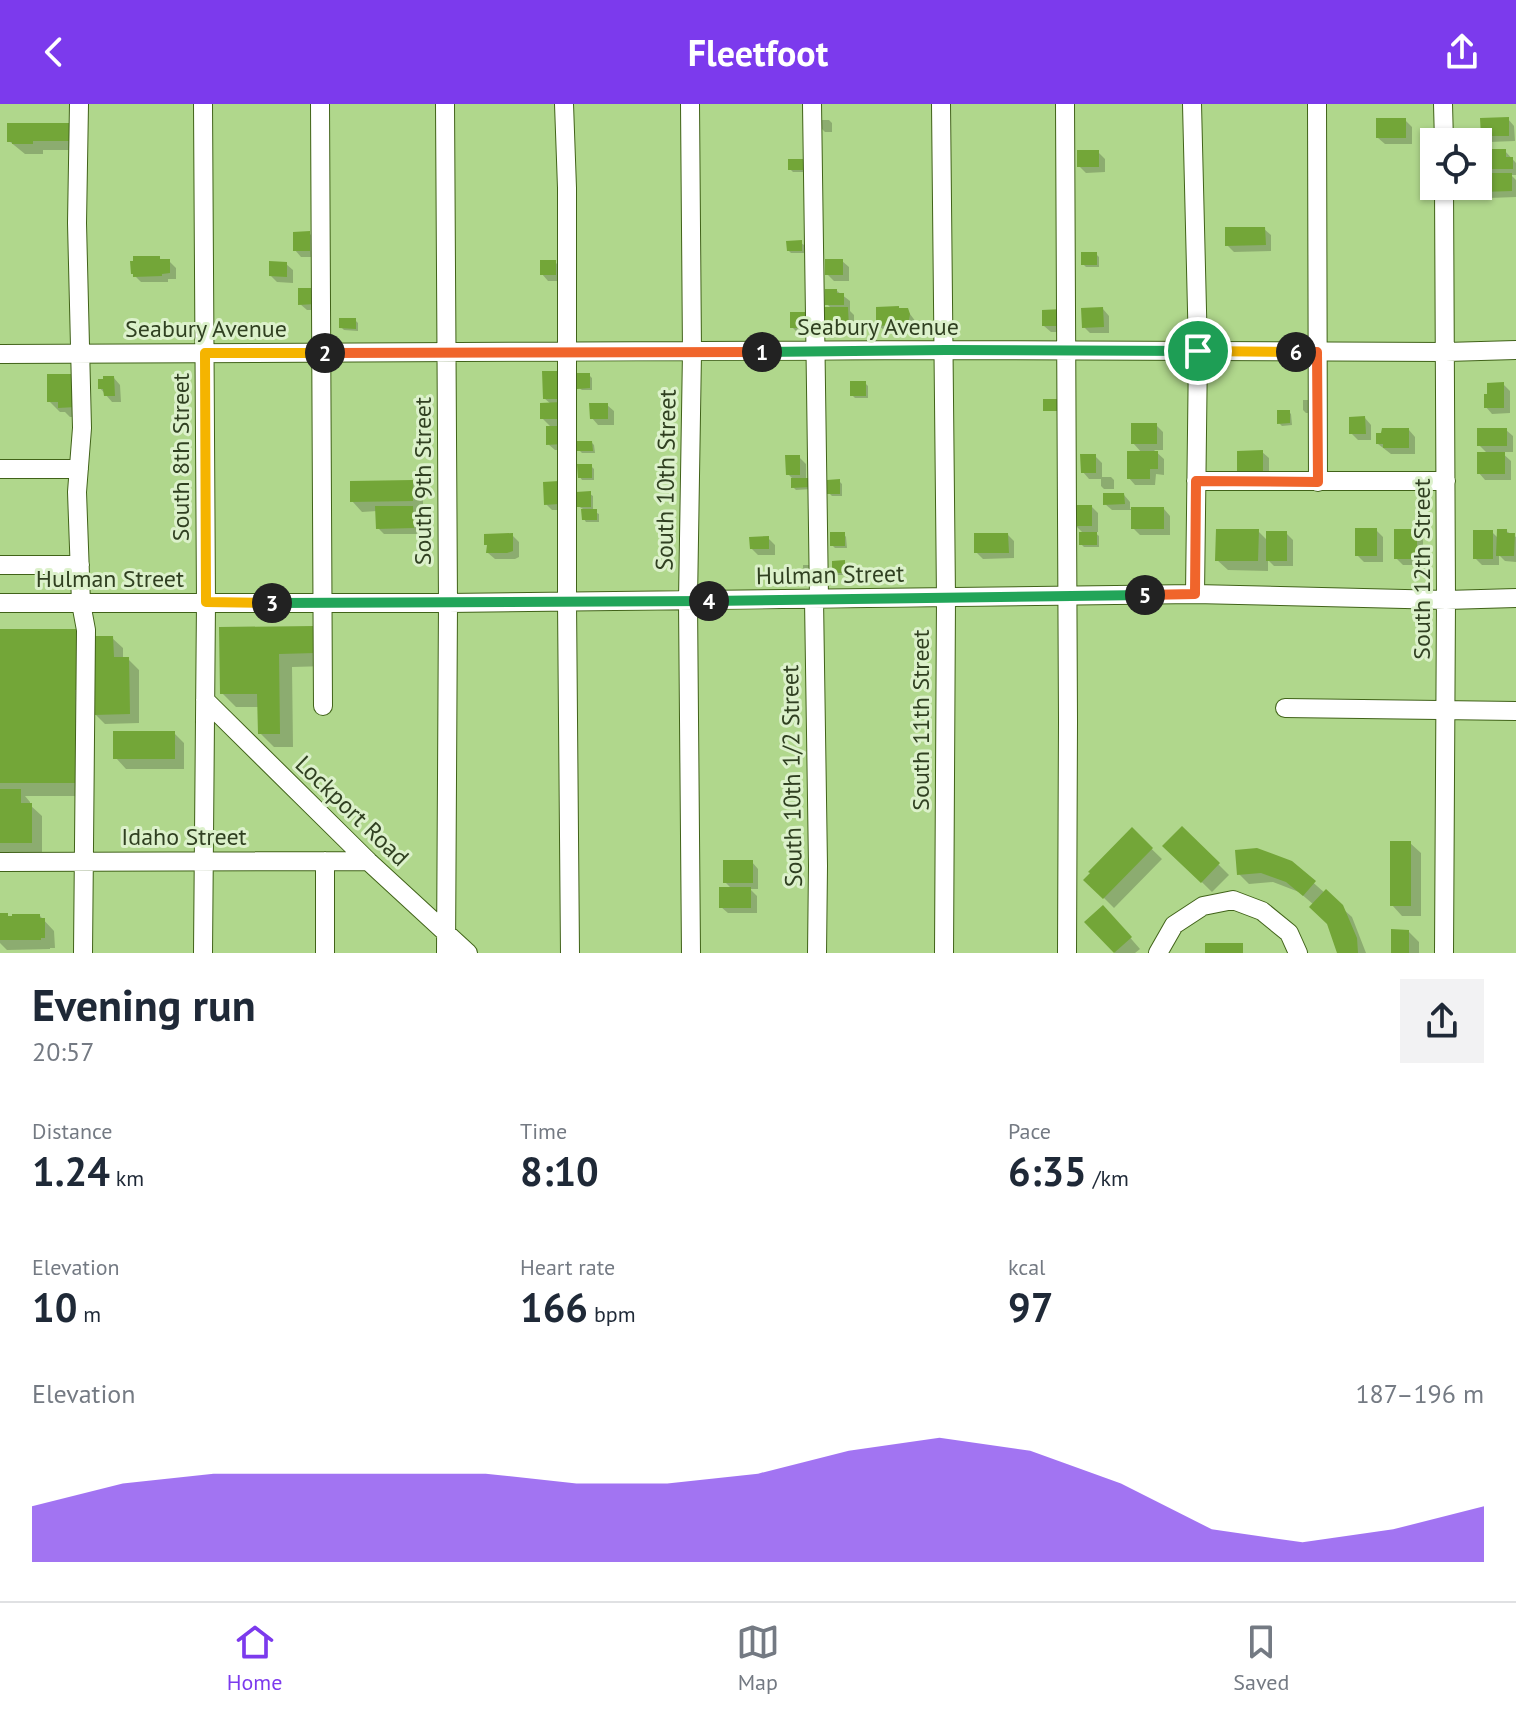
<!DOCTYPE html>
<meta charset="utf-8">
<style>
:root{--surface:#fff;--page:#f2f2f3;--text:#1f2937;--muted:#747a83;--line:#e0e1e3;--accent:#7c3aed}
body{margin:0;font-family:"PT Sans",sans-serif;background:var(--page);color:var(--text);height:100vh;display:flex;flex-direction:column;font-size:30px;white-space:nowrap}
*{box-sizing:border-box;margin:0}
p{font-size:26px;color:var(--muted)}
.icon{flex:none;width:44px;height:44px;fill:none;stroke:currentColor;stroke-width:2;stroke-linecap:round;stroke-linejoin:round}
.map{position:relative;height:849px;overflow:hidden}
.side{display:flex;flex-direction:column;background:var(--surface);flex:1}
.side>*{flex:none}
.fabs{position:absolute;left:1420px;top:24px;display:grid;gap:16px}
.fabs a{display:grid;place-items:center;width:72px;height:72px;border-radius:0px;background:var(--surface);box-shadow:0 2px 6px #0004;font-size:40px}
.pin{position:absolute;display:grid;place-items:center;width:68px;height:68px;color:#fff;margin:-34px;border:4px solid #fff;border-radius:50%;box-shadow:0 2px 8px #0007}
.km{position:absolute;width:40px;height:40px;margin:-20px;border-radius:50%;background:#222;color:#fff;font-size:22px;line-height:40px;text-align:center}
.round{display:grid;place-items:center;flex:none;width:84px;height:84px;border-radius:0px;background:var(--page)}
.overview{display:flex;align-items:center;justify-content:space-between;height:136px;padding:0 32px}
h1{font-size:44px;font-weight:600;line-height:60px}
.figures{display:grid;grid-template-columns:repeat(3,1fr);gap:12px;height:136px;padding:8px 32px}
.figures div{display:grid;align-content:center}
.figures b{font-size:40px;font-weight:600}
.figures small{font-size:22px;font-weight:400}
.figures p{font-size:22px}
.chart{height:224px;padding:16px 32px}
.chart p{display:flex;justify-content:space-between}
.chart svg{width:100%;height:144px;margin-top:8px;fill:var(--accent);opacity:.7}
header{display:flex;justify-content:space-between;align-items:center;height:104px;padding:0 32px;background:var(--accent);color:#fff;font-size:36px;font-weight:600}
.tab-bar{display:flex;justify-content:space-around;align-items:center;height:112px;border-top:2px solid var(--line);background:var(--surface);font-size:22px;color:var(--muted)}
.tab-bar a{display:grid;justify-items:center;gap:4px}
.tab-bar .selected{color:var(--accent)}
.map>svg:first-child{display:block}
</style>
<header><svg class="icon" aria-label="back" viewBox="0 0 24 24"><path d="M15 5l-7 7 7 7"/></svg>Fleetfoot<svg class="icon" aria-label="share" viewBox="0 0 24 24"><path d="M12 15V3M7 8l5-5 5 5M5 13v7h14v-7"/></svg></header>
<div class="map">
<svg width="1516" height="849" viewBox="0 0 1516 849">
<rect width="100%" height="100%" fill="#b0d78c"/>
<path fill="#0003" d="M1508 15 1514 22 1515 37 1489 38 1483 31Z
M822 16H829L832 19V28H825L822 25Z
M1405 16 1412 23V40H1385L1378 34Z
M75 21 85 46H43V50H25L9 37Z
M1505 47 1516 59V71H1511L1516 76V93L1489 94 1483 87 1490 71 1483 64Z
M1098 48 1105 55V68L1086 69 1079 62Z
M802 57 805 60V68H793L790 65Z
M1264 125 1271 131V147L1234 148 1227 141Z
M309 129 316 136V153H301L295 146Z
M801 139 804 141V149H791L788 146Z
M1096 150 1099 153V163H1086L1083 160Z
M159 154 162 157H169L176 164V175H168V178H141L133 170Z
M842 157 849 163V177H834L827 170Z
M555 158 562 165V177H548L542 170Z
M286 160 293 166V179L277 178 271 172Z
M300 186 321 206H307L300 200Z
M837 187 850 197V207L854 211V231H833L826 224 832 205 827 200Z
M1103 205 1109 212V229H1090L1084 223Z
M907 206 916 218 914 227H885L878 221Z
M1062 207 1069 228H1051L1044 222Z
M792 210 814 230H799L792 223Z
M355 216 358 219V227L344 226 341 223Z
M544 269 568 300 569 346H555L548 340 552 324 542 314 551 300 544 294Z
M589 271 592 274V286H582L579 284Z
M49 272 85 313H70L65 308H60L49 297Z
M114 274 120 281 121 298H112L100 284Z
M865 279 868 282V294H855L852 291Z
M1503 280 1510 287V309L1492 310 1486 303Z
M1303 296H1313L1316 309H1306L1303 306Z
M607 301 614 307V321H598L592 314Z
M1289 308 1291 310 1292 321 1282 322 1279 319Z
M1365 314 1371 321V336H1358L1351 329Z
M1156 321 1163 328V346H1154L1164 355V371L1156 370 1155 381H1135L1129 374 1142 349 1133 339Z
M1409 326 1415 333V350H1391L1378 340Z
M1506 326 1513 332V348H1501L1511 357V376H1485L1479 369 1488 350 1479 341Z
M592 339 594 341 595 349H582L579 346Z
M1262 348 1269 354V373H1246L1239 366Z
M1095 352 1102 359V373H1111L1114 376V385H1104L1101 382V375H1089L1083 368Z
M799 353 806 360V376L812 385 796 386 793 383V375L788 370Z
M591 362 594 365V376H582L580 373Z
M839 377 842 380V392H832L829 389Z
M412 378 423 388V407H416L419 410V430H384L378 424 377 407 362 408 352 397Z
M558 379 565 406H552L546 400Z
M590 390 593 392V407L599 410V418H586L584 415 583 405 578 402Z
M1124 391 1130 398V405H1164L1170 412V431H1140L1133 424V406H1112L1105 400Z
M1092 403 1098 409V428H1094L1099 432V443H1084L1081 440 1084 430 1076 422Z
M1376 426 1383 433V458H1364L1357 451Z
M1258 427 1268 437 1286 429 1293 436V462H1274L1268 456V467L1228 466 1217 456Z
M1416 427 1423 434V461H1403L1396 454Z
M1506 427 1516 433V458L1505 457 1499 451V461H1482L1475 454 1492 428 1499 435Z
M844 430 846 433 847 444H835L832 441Z
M512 431 519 438V453L515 455H495L488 449 489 444 486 440Z
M1008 431 1014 437V454L983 455 976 448Z
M768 434 775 441V451H758L751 444Z
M844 458 847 461V471H836L834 469Z
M803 461H812L815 477 806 478 803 475Z
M314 524 328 562 292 563 293 643H274L260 629V603H236L222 589Z
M0 527 94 540 112 534 123 544V555H128L139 566V619L105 620 95 610 94 600 88 692H25L30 698V701L42 712V749H0Z
M174 629 184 639V665H126L116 654Z
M1182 724 1229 771 1212 788 1165 742Z
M1132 726 1162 755 1114 804 1086 776Z
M1410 739 1421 749V812H1402L1392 801Z
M752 758 758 765V785H750L757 792V809H728L721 803 732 785 725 778Z
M1291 759 1352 813 1366 849H1339L1329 820 1314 801 1299 788 1273 778 1249 780 1239 770Z
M0 811H7L10 814 40 812 54 827 55 844H50V845L7 846 0 839Z
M1113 814 1140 845 1135 849H1115L1087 818Z
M1409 828 1419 838V849H1393Z"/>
<path fill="#73a638" d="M1509 13V32H1481L1480 14Z
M1376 14H1406V34H1376Z
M7 19H75V37H33V40H12V38H7Z
M1480 45H1506V53H1513V65H1481Z
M1077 46H1099V63H1077Z
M788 55H803V66H788Z
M1480 69H1512V87L1481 88Z
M1225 123H1265L1266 141 1225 142Z
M310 127V147H293V128Z
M802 136V147H787L786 137Z
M1081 148H1097V161H1081Z
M133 152H160V155H170V169L162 170V172L133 173V170H131L130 157H133Z
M825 155H843V171H825Z
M540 156H556V171H540Z
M269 157 287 158V173L269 172Z
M298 184H315V200L298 201Z
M825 185H837V189H844V201H825Z
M899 202V204H908L910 210 908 221 876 222V203Z
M824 203H848L849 225H824Z
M1103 203 1104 223 1082 224 1081 204Z
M1063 205V222H1042V206Z
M790 208H808V224H790Z
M339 214H356V225L339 224Z
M542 267H562V295H543Z
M577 269H590V284L577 285Z
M47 270H78L76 303 58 304V298H47Z
M103 272H114L115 292H104L103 285H98V275H103Z
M850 277H866V292H850Z
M1504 278V304H1484V290H1487V279Z
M1043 295H1060V307H1043Z
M562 298V315H540V299Z
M589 299H608V315H590Z
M1277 306H1290V319L1277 320Z
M1365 312 1366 330H1349V313Z
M1131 319H1157V340H1131Z
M546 322H563V340L546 341Z
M1382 324H1409V344H1383V340H1376V329H1381Z
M1477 324H1507V342H1477Z
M577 337H592L593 347H577Z
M1263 346V368L1237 367V347Z
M1127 347H1158V365H1150V375H1127Z
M1477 348H1505V370H1477Z
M1080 350H1096V369H1081Z
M785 351H800V371H786Z
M577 360H592V374H578Z
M791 374H810V383L791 384Z
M840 375V390H827V376Z
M413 376V397L350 398V377Z
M559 377V400L544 401 543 378Z
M591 387V403H576V388Z
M1103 389H1124L1125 400 1103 401Z
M1074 401H1092V422H1074Z
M375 402H413L414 424 376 425Z
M1131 403H1164V425H1131Z
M581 405H597V416H582Z
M1355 424H1377V452H1355Z
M1216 425H1259L1258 457H1215Z
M1394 425H1417V455H1394Z
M1497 425H1507V429H1515L1514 452H1496Z
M1473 426H1493V455H1473Z
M1266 427H1287V457H1266Z
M830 428H845V442H830Z
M1079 428H1097V441H1079Z
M513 429V447L507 449H486L487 441H484V430Z
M974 429H1008L1009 449H974Z
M769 432V445H750L749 433Z
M845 456V469H832V457Z
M315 522V549L279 550 280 630H258L257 590H220L219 523Z
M0 525H81V586H75V679H0Z
M92 532H113L114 553H129L130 610 93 611Z
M113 627H175V655H113Z
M0 685H21V699H32V739H0Z
M1182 722 1220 759 1201 779 1162 742Z
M1132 723 1153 744 1103 795 1083 776 1090 769 1088 768Z
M1390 737H1411V802H1390Z
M1257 744 1292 757 1316 777 1303 792 1286 778 1261 769 1237 771 1235 746Z
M723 756H753V779H723Z
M719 783H751V804H719Z
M1326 785 1343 801 1357 834 1358 849H1337L1327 820 1309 803Z
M1103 801 1132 833 1114 849 1084 818Z
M0 809H8V812H12V810H40V814H45V834H41V836H0Z
M1391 825 1409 826V849H1391Z
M1205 839H1243V849H1205Z"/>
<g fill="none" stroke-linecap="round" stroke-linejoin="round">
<defs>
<path id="minor" d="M79 0 77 119 82 324 77 388 81 499 86 526 83 849
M203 0 206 498 203 849
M320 0 323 602
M445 0 448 499 446 849
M564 0 567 84V498L570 849
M690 0 692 248 688 497 691 849
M812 0 819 495
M941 0 946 494 944 849
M1065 0 1068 617 1067 849
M1192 0 1198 247 1195 490
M1317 0 1318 378
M1443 0 1444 38
M0 250 945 246 1446 248 1516 246
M0 365H79
M1196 377H1446
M0 461H80
M814 495 818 762 817 849
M0 499H448L1195 490 1446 496 1516 494
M205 596 368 757 468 849
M1285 604 1516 607
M0 758 368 757
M325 849V757
M1158 849 1174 821 1203 802 1233 796 1262 807 1289 829 1298 849
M1444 849 1446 496 1444 82"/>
</defs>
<use href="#minor" stroke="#416319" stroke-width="20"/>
<use href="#minor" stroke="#fff" stroke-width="18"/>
</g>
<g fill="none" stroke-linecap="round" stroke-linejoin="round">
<defs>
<path id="split-1" d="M762 248 945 246 1198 247"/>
<path id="split-2" d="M325 249 762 248"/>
<path id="split-3" d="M272 499 206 498 205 249H325"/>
<path id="split-4" d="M272 499 709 497"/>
<path id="split-5" d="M709 497 1145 491"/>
<path id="split-6" d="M1145 491 1195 490 1196 377 1318 378 1317 248H1296"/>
<path id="split-7" d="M1198 247 1296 248"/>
</defs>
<use href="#split-1" stroke="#fff" stroke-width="16"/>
<use href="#split-2" stroke="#fff" stroke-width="16"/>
<use href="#split-3" stroke="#fff" stroke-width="16"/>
<use href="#split-4" stroke="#fff" stroke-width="16"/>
<use href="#split-5" stroke="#fff" stroke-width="16"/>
<use href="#split-6" stroke="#fff" stroke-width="16"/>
<use href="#split-7" stroke="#fff" stroke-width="16"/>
<use href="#split-1" stroke="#22a559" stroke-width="10"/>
<use href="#split-2" stroke="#f0652b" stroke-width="10"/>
<use href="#split-3" stroke="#f5b400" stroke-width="10"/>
<use href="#split-4" stroke="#22a559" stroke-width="10"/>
<use href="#split-5" stroke="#22a559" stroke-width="10"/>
<use href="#split-6" stroke="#f0652b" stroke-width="10"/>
<use href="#split-7" stroke="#f5b400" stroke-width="10"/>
</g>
<g text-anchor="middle" stroke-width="6" stroke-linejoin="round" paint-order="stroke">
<g font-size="24" fill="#304021" stroke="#dcf1cb">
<text x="878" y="231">Seabury Avenue</text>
<text x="206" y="233">Seabury Avenue</text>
<text transform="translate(181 353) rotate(-90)" y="8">South 8th Street</text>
<text transform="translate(666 376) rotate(-89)" y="8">South 10th Street</text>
<text transform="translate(423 377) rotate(-90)" y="8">South 9th Street</text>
<text transform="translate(1422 465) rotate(-90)" y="8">South 12th Street</text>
<text transform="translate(830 471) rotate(-1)" y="8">Hulman Street</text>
<text x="110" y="483">Hulman Street</text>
<text transform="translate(921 616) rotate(-90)" y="8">South 11th Street</text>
<text transform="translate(792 672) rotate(-91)" y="8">South 10th 1/2 Street</text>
<text transform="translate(352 707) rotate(44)" y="8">Lockport Road</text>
<text x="184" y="741">Idaho Street</text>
</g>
</g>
</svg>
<div class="fabs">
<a><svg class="icon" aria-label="locate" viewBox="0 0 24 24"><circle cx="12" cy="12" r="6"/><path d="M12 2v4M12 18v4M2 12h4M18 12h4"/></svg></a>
</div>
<div class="pin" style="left:1198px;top:247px;background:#1e9e55"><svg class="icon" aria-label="arrive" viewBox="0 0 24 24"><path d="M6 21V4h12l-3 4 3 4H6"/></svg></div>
<b class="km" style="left:762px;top:248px">1</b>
<b class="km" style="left:325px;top:249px">2</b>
<b class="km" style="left:272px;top:499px">3</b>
<b class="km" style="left:709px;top:497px">4</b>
<b class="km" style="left:1145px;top:491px">5</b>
<b class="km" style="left:1296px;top:248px">6</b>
</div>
<section class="side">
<div class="overview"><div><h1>Evening run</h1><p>20:57</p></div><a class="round"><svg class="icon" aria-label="share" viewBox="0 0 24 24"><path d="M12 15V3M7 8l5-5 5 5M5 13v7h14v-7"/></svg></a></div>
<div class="figures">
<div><p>Distance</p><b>1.24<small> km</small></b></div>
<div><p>Time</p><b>8:10</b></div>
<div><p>Pace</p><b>6:35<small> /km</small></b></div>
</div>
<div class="figures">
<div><p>Elevation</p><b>10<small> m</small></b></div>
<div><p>Heart rate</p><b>166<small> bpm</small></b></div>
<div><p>kcal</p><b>97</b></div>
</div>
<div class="chart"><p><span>Elevation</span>187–196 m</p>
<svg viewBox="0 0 160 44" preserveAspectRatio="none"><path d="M0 44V27L10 20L20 17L30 17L40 17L50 17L60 20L70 20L80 17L90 10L100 6L110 10L120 20L130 34L140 38L150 34L160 27V44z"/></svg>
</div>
</section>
<nav class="tab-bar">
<a class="selected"><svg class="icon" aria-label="home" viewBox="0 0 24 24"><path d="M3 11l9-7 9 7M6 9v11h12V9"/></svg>Home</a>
<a><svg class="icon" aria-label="map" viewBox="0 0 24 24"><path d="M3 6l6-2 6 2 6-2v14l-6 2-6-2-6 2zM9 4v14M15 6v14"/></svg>Map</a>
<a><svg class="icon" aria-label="saved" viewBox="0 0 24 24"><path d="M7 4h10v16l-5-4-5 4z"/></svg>Saved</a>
</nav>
